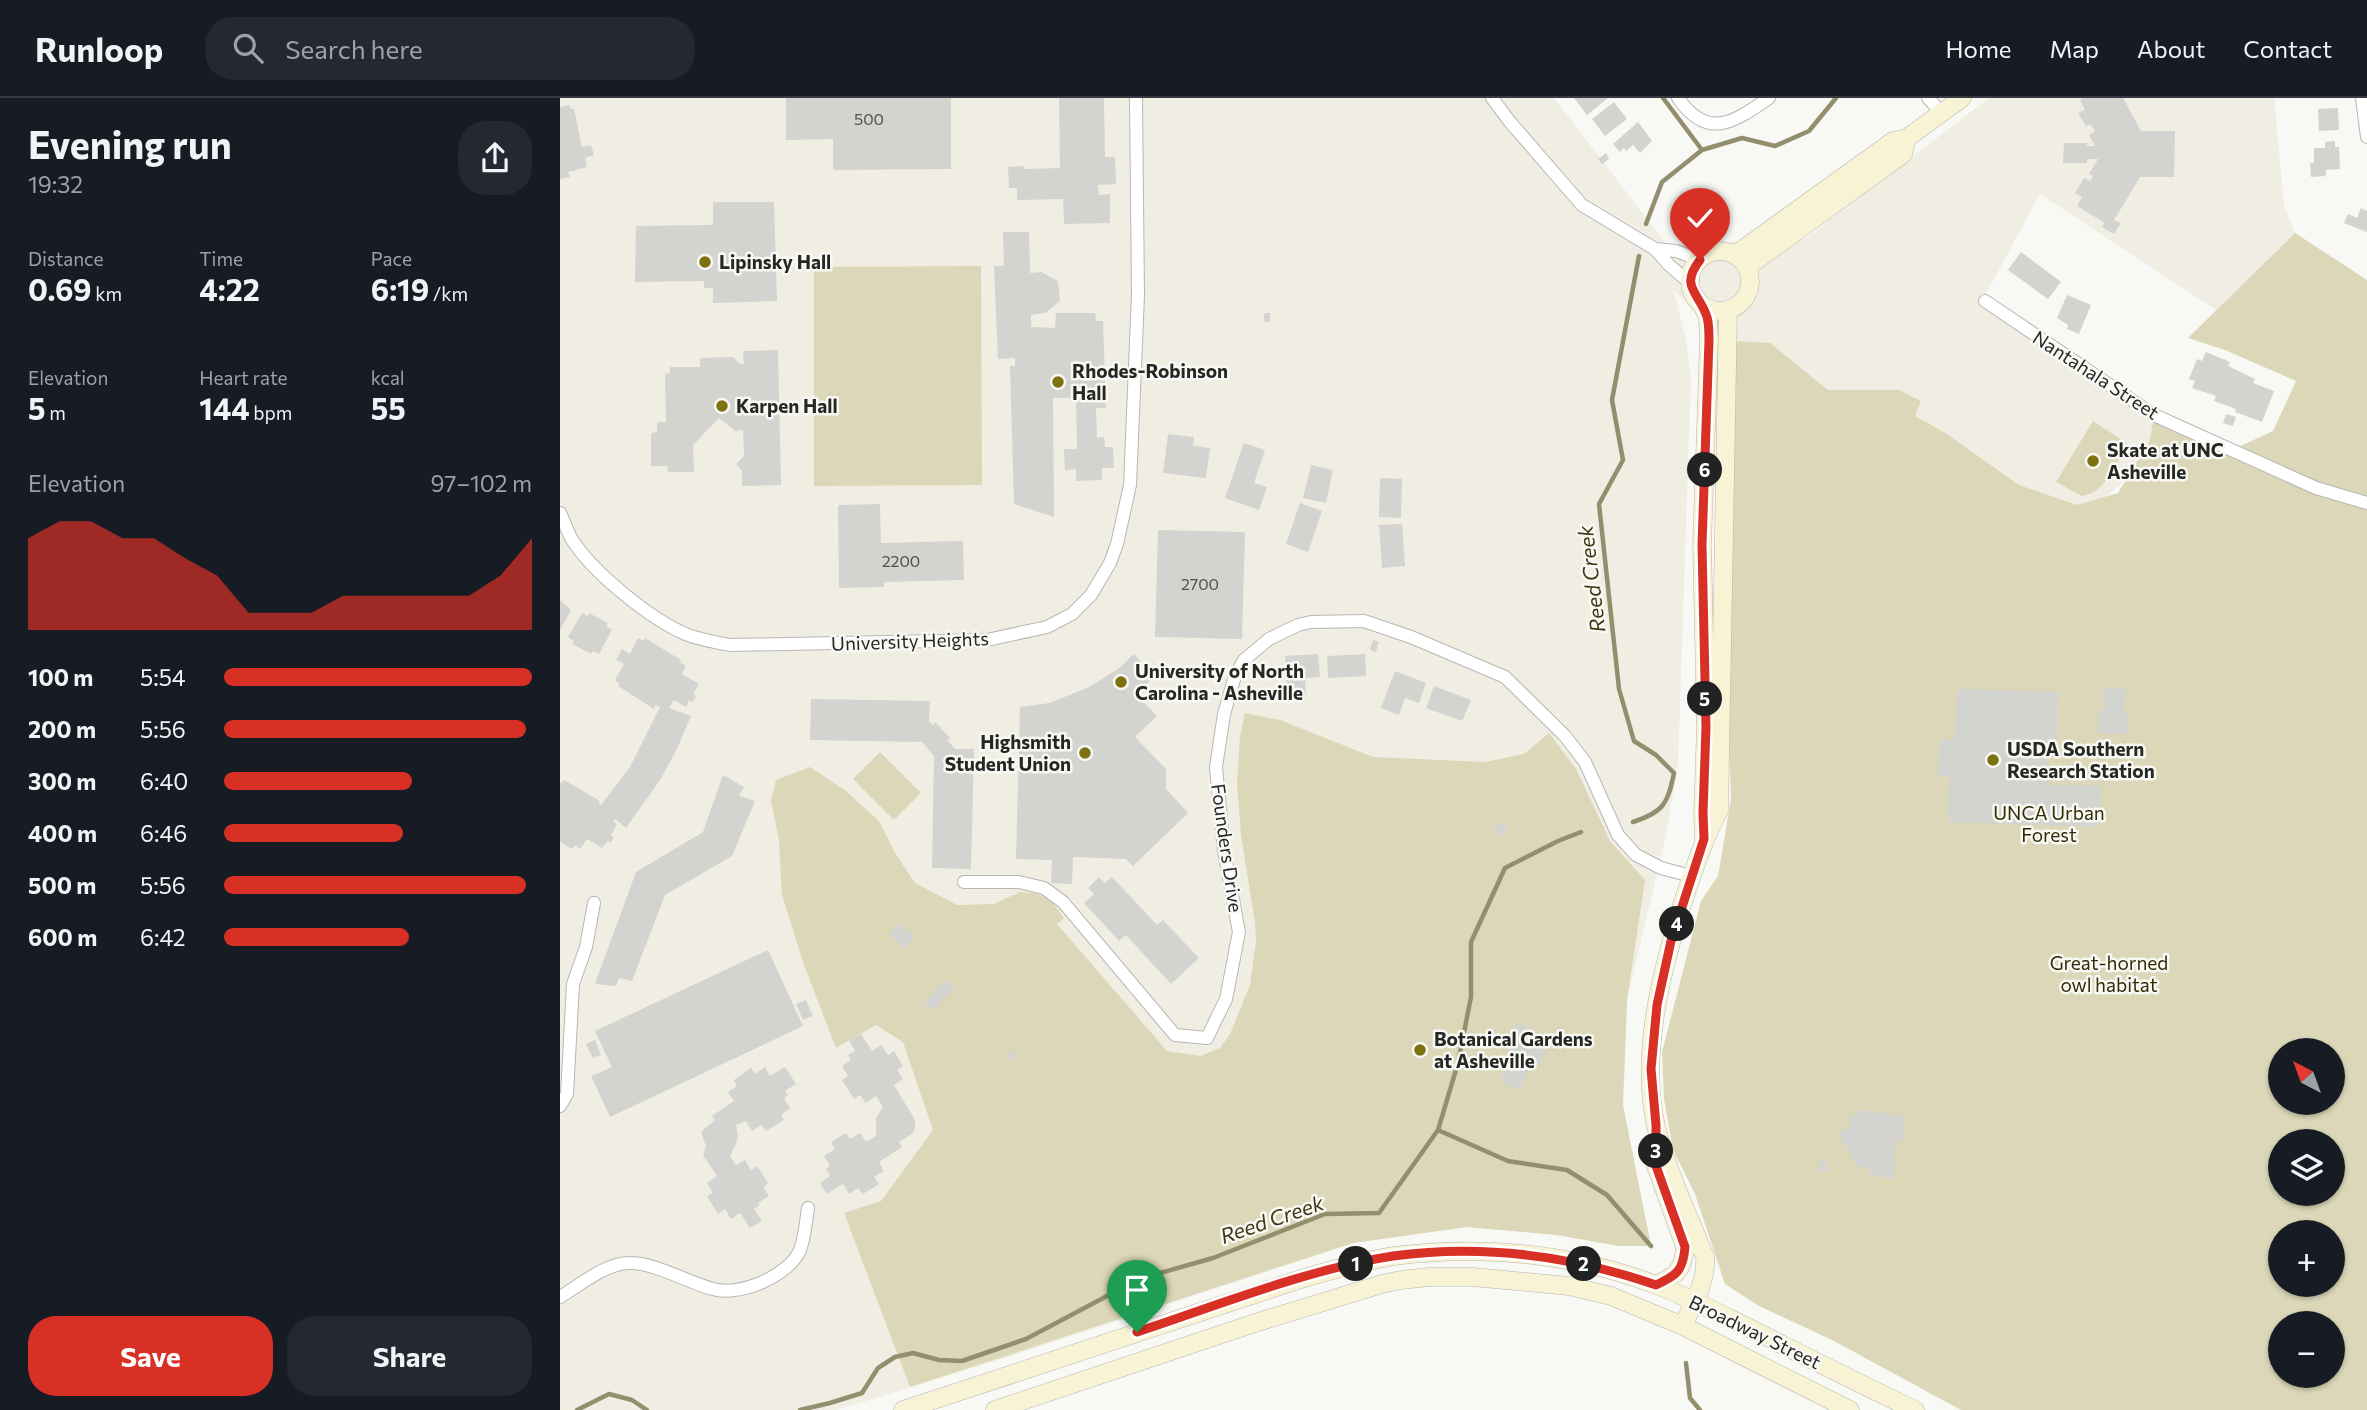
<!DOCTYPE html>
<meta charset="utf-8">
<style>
:root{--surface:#171b24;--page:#242831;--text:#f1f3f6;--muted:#9ea1a6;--line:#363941;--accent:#d93025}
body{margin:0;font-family:Commissioner,sans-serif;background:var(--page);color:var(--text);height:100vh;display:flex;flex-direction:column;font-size:26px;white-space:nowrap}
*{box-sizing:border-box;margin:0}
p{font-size:23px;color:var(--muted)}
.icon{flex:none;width:38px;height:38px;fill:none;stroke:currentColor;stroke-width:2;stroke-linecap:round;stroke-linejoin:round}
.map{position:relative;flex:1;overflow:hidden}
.side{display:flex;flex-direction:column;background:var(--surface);width:560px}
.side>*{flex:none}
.needle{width:46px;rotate:319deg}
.controls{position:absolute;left:1708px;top:940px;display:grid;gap:14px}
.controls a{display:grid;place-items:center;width:77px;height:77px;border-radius:50%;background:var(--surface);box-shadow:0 2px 5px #0004;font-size:35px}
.pin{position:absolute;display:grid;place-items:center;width:60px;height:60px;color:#fff;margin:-72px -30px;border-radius:50% 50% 50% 0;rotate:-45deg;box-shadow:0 0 7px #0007}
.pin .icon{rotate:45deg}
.km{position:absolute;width:35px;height:35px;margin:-18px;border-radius:50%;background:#222;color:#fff;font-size:19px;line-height:35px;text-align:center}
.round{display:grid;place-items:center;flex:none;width:74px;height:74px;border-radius:28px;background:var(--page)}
.summary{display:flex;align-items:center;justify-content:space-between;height:119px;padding:0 28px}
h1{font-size:38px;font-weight:700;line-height:52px}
.figures{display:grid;grid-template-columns:repeat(3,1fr);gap:10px;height:119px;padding:7px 28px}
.figures div{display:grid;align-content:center}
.figures b{font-size:30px;font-weight:700}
.figures small{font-size:19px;font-weight:400}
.figures p{font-size:19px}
.chart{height:196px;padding:14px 28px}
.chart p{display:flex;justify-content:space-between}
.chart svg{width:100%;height:126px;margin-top:7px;fill:var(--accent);opacity:.7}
.primary-button{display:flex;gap:14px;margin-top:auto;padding:14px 28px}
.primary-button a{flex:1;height:80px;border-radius:28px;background:var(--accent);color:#fff;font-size:28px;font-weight:700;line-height:80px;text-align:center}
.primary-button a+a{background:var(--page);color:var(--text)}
ul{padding:0 28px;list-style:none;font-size:23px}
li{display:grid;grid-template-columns:112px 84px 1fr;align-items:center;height:52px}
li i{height:18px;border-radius:9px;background:var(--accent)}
header{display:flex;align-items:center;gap:42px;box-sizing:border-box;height:98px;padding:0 35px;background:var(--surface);border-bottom:2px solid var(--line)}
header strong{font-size:33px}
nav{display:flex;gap:38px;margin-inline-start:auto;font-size:24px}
.search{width:490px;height:63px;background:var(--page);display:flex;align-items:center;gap:18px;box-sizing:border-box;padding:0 24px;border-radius:28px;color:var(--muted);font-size:26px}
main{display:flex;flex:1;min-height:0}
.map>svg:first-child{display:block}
</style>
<header>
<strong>Runloop</strong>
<div class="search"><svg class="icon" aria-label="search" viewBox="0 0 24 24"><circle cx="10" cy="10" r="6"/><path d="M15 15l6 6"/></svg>Search here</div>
<nav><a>Home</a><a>Map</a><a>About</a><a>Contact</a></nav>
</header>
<main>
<section class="side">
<div class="summary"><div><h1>Evening run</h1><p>19:32</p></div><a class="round"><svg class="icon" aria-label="share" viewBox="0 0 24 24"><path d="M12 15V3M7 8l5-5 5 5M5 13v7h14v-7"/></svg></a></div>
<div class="figures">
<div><p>Distance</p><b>0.69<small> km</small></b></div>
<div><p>Time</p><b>4:22</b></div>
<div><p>Pace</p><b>6:19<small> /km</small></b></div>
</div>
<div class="figures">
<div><p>Elevation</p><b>5<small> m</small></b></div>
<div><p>Heart rate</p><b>144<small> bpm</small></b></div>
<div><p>kcal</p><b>55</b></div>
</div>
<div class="chart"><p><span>Elevation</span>97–102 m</p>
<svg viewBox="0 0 160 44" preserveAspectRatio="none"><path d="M0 44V12L10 6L20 6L30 12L40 12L50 19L60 25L70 38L80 38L90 38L100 32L110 32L120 32L130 32L140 32L150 25L160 12V44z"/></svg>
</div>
<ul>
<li><b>100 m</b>5:54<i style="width:100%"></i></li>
<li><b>200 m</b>5:56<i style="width:98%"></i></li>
<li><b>300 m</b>6:40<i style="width:61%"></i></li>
<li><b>400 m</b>6:46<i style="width:58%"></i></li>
<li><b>500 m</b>5:56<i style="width:98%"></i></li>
<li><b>600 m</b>6:42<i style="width:60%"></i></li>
</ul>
<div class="primary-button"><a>Save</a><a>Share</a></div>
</section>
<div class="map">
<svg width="1807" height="1312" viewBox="0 0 1807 1312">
<rect width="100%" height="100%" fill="#f8f8f4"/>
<path fill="#f0eee3" d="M0 0H994L1107 147 1246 140 1429 0H1598L1599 2 1603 0H1714L1724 107 1735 135 1656 212 1480 96 1421 205 1640 346 1566 381 1534 410 1529 502 1174 243 1113 192 1126 241 1131 281 1118 665 1106 737 1067 902 1063 1007 1091 1148H1059L997 1137 907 1129 793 1145 445 1260 277 1312H0Z"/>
<path fill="#dbd7b8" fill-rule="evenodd" d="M1735 135 1807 182V1312H1401L1274 1243 1199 1208 1165 1186 1135 1096 1113 1052 1104 1001 1102 954 1141 803 1158 778 1171 701 1163 488 1174 243 1210 245 1268 292H1339L1361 303 1355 318 1387 336 1459 387 1517 407 1558 395 1590 342 1594 317 1672 352 1713 333 1736 283 1665 252 1628 240ZM1720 952H1773V1004H1720ZM1720 1043H1773V1096H1720ZM1720 1134H1773V1186H1720ZM1720 1225H1773V1278H1720Z
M421 168 422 387 254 388V169Z
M1533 323 1568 346C1556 365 1547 394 1522 398L1496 384Z
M685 615 720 622 813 659 925 664 964 656 989 635 1016 671 1050 743 1085 782 1067 902 1063 1007 1091 1148H1059L997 1137 907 1129 793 1145 350 1289 284 1115 321 1103 373 1032 343 944 316 927 276 950 244 867 222 797 219 742 211 703 216 682 250 669 286 693 319 723 335 755 355 785 397 807 434 806 460 794 477 795 491 803 504 820 497 826 607 953 641 958 660 950 670 936 690 887 696 843 695 825 681 737 677 685 680 639Z
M320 654 361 695 334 722 293 681Z"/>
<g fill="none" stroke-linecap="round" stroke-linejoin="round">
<path stroke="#938f6e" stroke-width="4.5" d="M1103 0 1142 52
M1086 126 1102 84 1142 52 1182 40 1215 48 1249 33 1276 0
M1073 724C1104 714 1108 705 1114 675L1096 657 1074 643 1059 591 1039 406 1063 362 1052 302 1079 158
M878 1032 948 1063 1007 1072 1047 1097 1091 1148
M1126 1265 1130 1300 1140 1312
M17 1312 49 1296 72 1302 87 1312
M240 1312 270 1305 302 1295 318 1270 335 1259 353 1255 379 1262 402 1263 466 1241 579 1181 653 1160 765 1116 819 1115 878 1032 898 965 911 899V844L945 770 998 743 1021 734"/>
</g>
<path fill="#d3d3cf" d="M226 0H391V71L273 72V41L226 42Z
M499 0H544L545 59H555L556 86 538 87 539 97 550 96V125L504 126 503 101 457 102V90H449L448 69 464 68V71L500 70Z
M1014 0H1048L1027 17Z
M1524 0H1563L1581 33H1615L1614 79H1580L1554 122 1561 125 1554 136 1542 129 1545 125 1517 108 1522 99 1515 95 1524 80 1530 83 1533 78 1529 76 1538 61H1527V65H1503L1504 45H1527V48H1535L1529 37 1535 33 1530 26 1526 28 1518 15 1525 12 1520 2Z
M1054 4 1067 21 1045 38 1032 21Z
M10 7 11 11H14L22 49 31 47 34 57 25 60 27 69 8 74 10 79 0 81V9Z
M1778 10 1779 32 1759 33 1758 11Z
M1078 24 1092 43 1080 55 1073 47 1066 53 1064 50 1060 54 1053 46Z
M1775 43V49H1779L1780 71 1766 72V78L1751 79 1750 65H1754V50H1765V44Z
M1046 55 1049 61 1042 66 1038 61Z
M153 104H214L217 203 153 205V190H144V183L75 184 76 128 153 127Z
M1801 110 1807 113V134L1784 125 1788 116 1797 120Z
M443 134H469L470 175 481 174 498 183 500 203 485 215 471 217V229L495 230 496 215H535L536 223H543L546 310H536L537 340 544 339 545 349H553L554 370H542V382L516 383V371L505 372 504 351H517L516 300H493L494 419 454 406 450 268H455V260L438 261 434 168H444Z
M1461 154 1501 184 1488 201 1448 172Z
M1507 197 1531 207 1519 236 1507 231 1508 227 1497 220Z
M704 215H710V224H704Z
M218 252 221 387 182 388V373L176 366 184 358 183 332 175 333 159 320 133 347 134 374H108L107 368H91V335L97 334V324H106L105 276 110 275V269H140V260L173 259 180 266H184L183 253Z
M1646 254 1670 264 1668 268 1695 281 1693 285 1714 293 1702 324 1675 314 1676 311 1654 303 1656 298 1632 290 1635 283 1629 281 1637 261 1642 263Z
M1666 316 1676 319 1673 328 1663 325Z
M608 336 634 339 633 348 650 350 646 380 603 375Z
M684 345 705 352 694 385 707 389 699 412 665 400Z
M751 367 773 372 766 405 743 400Z
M820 380 842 381 841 420 819 419Z
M740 405 762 413 748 454 726 446Z
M320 406 321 445 403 443 404 482 324 484V489L279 490 278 407Z
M842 426 845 468 822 470 819 427Z
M598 432 685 434 682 541 595 539Z
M0 502 11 512 0 532Z
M22 515 28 518 29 515 48 525 46 528 52 532 39 556 33 553 31 556 12 546 14 543 8 539Z
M78 540 84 543 85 540 121 562 120 564 126 568 122 576 139 586 133 596 136 598 132 604 129 602 126 609 114 602 109 610 131 618 117 651 100 682 66 730 55 721 53 724 57 726 51 738 54 739 51 745 48 743 42 750 27 741 20 751 15 747 12 751 0 744V684L2 685 4 682 40 703 38 705 41 707 70 669 100 609 96 607 94 611 58 588 60 586 55 582 64 566 56 562 62 551 70 556Z
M813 542 819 544 816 554 810 552Z
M574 556 595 578 576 596 597 618 575 639 606 671V691L628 715 573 768 566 761 513 759 512 786 491 785 492 762 456 761 460 609 490 605 529 589 558 571Z
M758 556 760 579 745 580 746 597 728 598 725 558Z
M805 556 806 578 768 580 767 558Z
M835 573 866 585 859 605 845 600 839 617 821 610Z
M874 588 911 602 902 623 866 610Z
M1543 590 1565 591 1564 614H1568V636L1538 635 1539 611H1543Z
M1397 591 1499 594 1497 646H1488L1487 687 1541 688 1539 729 1388 724 1389 678H1378L1380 641H1395Z
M251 601 370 603 369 623 373 627 375 624 390 640 387 642 395 651H414L411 771 372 770 374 658 362 644 250 642Z
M163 677 184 689 179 698 195 703 172 758 105 797 72 883 59 880 56 888 35 886 76 774 143 734Z
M935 731a6 6 0 1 1 12 0a6 6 0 1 1-12 0Z
M539 779 545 785 552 779 597 827 603 822 639 860 611 886 566 837 559 843 524 805 534 796 528 790Z
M340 825 355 839 344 850 329 836Z
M208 852 243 928 50 1019 31 978 52 969 35 933Z
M386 882 394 891 373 913 364 905Z
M246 902 253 918 243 922 236 906Z
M958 924 986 938 984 942 990 945 979 967 973 964 959 992 939 982 954 954 945 950Z
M301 936 312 953 321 947 328 957 334 953 343 968 337 972 343 981 334 987 355 1022V1030L353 1035 339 1044 342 1049 319 1064 324 1073 314 1079 319 1086 303 1096 298 1090 289 1096 283 1086 267 1096 260 1085 270 1078 266 1071 270 1067 264 1058 275 1051 271 1044 286 1035 290 1041 300 1035 306 1044 316 1038V1020L323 1009 316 998 306 1005 300 997 294 1001 282 982 288 978 282 968 291 962 288 957 295 953 289 943Z
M35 942 41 957 33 960 26 946Z
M454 952 457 958 448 963 445 957Z
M205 969 210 978 225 969 236 986 225 993 228 997 224 1000 230 1010 221 1017 224 1022 206 1033 201 1027 192 1033 186 1023 176 1027 178 1038 176 1046 170 1058 176 1067 185 1062 191 1072 197 1068 208 1085 203 1089 209 1098 198 1105 200 1107 194 1111 202 1123 190 1130 180 1115 171 1121 165 1111 158 1116 147 1098 153 1095 147 1085 157 1078 143 1057 146 1048 141 1034 155 1022 152 1018 174 1003 168 994 177 988 174 982 191 970 195 976Z
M1302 1012 1346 1019 1342 1043 1336 1042 1332 1063 1336 1064 1333 1081 1309 1077 1310 1070 1297 1068 1278 1035 1292 1027 1287 1020Z
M1264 1062 1269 1071 1262 1075 1257 1066Z"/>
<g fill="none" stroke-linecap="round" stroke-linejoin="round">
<defs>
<path id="street" d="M932 0 950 24 1022 107 1095 151 1109 167 1130 185
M1118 0C1148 43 1174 24 1209 0
M1368 0 1382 15
M1802 0 1807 39
M1095 151 1116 153 1140 162
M1425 203 1594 317 1756 390 1807 405
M0 415C4 423 7 432 11 440 32 474 91 522 128 537 141 542 156 544 170 547L427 542 487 529 512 516 531 497 550 465 557 446 570 387 578 197 576 0
M404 784H459L484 790 503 804 615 937 647 940 666 901 679 834 664 753 656 669 664 616 675 578 684 562 709 541 738 527 751 524 804 523 851 539 945 579 1005 638 1025 664 1058 737 1076 757 1101 770 1131 778
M0 1008 7 996 13 886 26 849 34 805
M0 1199C20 1187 47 1164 71 1165 95 1165 129 1185 153 1191 179 1199 229 1178 240 1152 245 1139 246 1123 248 1110"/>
<path id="secondary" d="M1130 183a30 30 0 1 1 60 0a30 30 0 1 1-60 0Z
M1175 157 1333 43 1347 40 1402 0
M1187 169 1343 56 1347 40
M1142 207 1148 220 1149 242 1142 447 1146 629 1143 715 1144 741
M1096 1045V1068L1125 1149C1123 1173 1117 1177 1096 1187
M1123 1228C1133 1206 1147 1183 1145 1159 1128 1116 1107 1073 1096 1028 1080 957 1101 875 1122 807 1133 774 1143 743 1159 712L1168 212
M343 1312 741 1181C772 1172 802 1163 834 1158 921 1147 1014 1155 1096 1187 1131 1200 1164 1218 1197 1234 1249 1260 1302 1287 1355 1312
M435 1312 698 1224 822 1186 841 1182 869 1179H913L1009 1188 1051 1198 1123 1228 1290 1312"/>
</defs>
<use href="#street" stroke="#b7b6b3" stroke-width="14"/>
<use href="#secondary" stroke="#b7b6b3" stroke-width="19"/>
<use href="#street" stroke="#fff" stroke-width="12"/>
<use href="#secondary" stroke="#f8f3d4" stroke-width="18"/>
</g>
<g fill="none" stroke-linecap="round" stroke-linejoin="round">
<defs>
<path id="route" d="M577 1234C658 1207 749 1171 833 1158 922 1146 1012 1158 1096 1187 1117 1177 1123 1173 1125 1149L1096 1068V1027L1091 971 1097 907 1111 843 1144 741 1143 715 1146 629 1142 447 1149 242C1149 234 1149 226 1147 219 1139 194 1119 189 1140 162"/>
</defs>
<use href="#route" stroke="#fff" stroke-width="14"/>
<use href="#route" stroke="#d93025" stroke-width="9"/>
</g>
<g fill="#7d7111" stroke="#f8f8f4" stroke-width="2.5">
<circle cx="145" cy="164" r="7"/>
<circle cx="498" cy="284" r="7"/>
<circle cx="162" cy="308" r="7"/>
<circle cx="1533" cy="363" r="7"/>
<circle cx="561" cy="584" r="7"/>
<circle cx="525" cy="655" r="7"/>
<circle cx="1433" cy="662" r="7"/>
<circle cx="860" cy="952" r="7"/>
</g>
<g text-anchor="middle" stroke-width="5" stroke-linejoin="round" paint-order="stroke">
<g font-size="16" fill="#51514f">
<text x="309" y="27">500</text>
<text x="341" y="469">2200</text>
<text x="640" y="492">2700</text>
</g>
<g font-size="19" font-weight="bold" fill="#262624" stroke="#f8f8f4" text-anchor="start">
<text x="159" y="171">Lipinsky Hall</text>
<text x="512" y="280">Rhodes-Robinson<tspan x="512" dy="22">Hall</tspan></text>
<text x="176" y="315">Karpen Hall</text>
<text x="1547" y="359">Skate at UNC<tspan x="1547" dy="22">Asheville</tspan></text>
<text x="575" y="580">University of North<tspan x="575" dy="22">Carolina - Asheville</tspan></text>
<text x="511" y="651" text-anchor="end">Highsmith<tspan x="511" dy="22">Student Union</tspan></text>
<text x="1447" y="658">USDA Southern<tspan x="1447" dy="22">Research Station</tspan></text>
<text x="874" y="948">Botanical Gardens<tspan x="874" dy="22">at Asheville</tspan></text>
</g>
<g font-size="19" fill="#262624" stroke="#f8f8f4">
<text transform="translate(1536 277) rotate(33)" y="7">Nantahala Street</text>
<text transform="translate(350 543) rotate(-2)" y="7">University Heights</text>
<text transform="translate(667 750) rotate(82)" y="7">Founders Drive</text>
<text transform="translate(1195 1234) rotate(26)" y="7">Broadway Street</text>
</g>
<g font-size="19" fill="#302b03" stroke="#f8f8f4">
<text x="1489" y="722">UNCA Urban<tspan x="1489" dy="22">Forest</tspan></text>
<text x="1549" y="872">Great-horned<tspan x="1549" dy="22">owl habitat</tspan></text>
</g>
<g font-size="21" font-style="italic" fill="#3d3811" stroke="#f8f8f4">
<text transform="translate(1032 481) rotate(-97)" y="7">Reed Creek</text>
<text transform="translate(712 1122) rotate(-19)" y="7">Reed Creek</text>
</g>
</g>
</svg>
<div class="controls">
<a><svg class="needle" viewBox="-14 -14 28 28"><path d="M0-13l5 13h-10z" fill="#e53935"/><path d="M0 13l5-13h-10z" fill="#9ea1a6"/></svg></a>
<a><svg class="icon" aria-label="layers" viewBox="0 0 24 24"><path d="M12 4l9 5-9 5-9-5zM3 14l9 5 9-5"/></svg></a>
<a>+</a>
<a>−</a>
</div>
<div class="pin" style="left:577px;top:1234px;background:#1e9e55"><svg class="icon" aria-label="arrive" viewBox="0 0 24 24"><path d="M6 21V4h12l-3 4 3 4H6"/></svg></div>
<div class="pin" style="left:1140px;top:162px;background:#d93025"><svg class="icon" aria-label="check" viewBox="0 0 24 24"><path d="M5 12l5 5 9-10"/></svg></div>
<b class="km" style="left:796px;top:1166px">1</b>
<b class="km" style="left:1024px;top:1166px">2</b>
<b class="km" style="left:1096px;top:1053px">3</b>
<b class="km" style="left:1117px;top:826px">4</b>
<b class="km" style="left:1145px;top:601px">5</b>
<b class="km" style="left:1145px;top:372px">6</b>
</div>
</main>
